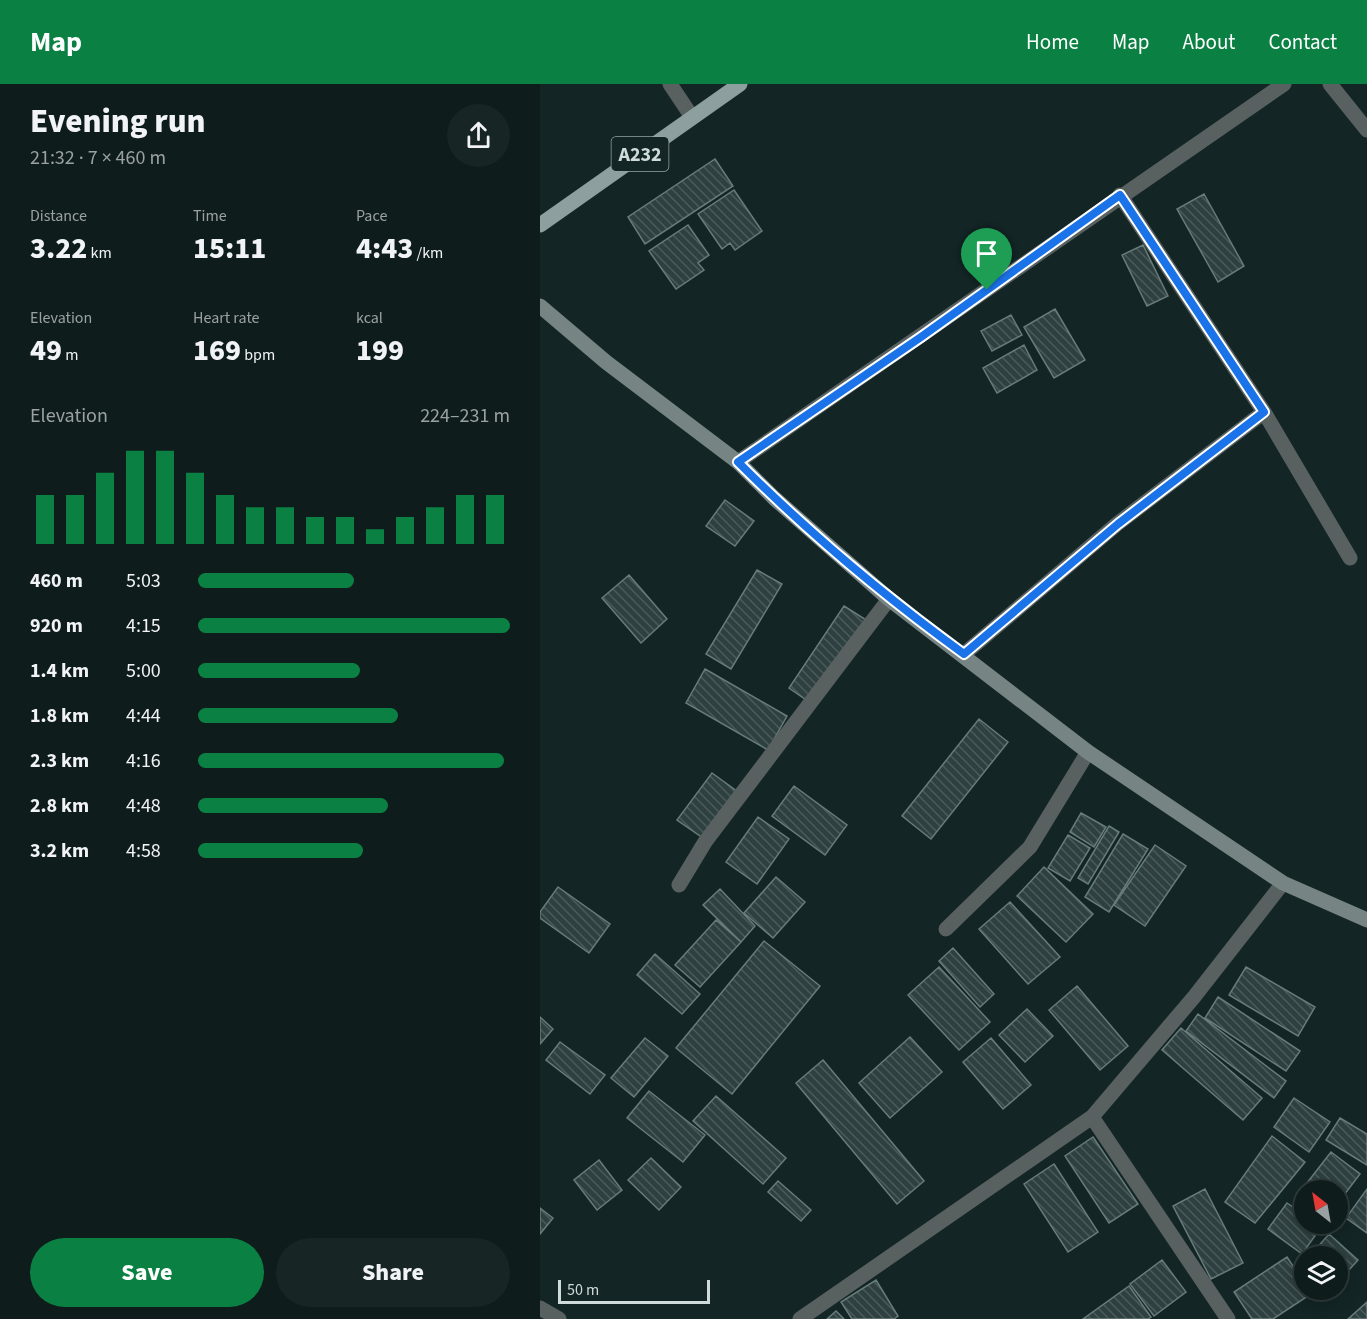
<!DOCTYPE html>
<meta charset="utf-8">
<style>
:root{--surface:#0e1c1c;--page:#172525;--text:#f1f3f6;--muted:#9ba1a3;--line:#2e3a3b;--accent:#0b8043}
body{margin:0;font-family:"Source Sans 3",sans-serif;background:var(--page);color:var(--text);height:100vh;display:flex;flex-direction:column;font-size:22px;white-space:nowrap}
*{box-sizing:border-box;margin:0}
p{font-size:20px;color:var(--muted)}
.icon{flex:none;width:33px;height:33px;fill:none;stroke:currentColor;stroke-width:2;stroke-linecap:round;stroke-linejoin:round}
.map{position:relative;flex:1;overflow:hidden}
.sheet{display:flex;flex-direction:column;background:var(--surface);width:540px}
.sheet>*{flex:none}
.needle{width:39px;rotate:329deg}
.fabs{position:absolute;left:754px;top:1096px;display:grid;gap:12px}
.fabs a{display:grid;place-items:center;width:54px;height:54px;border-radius:50%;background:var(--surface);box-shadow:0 3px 15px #0003,0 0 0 2px var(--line);font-size:30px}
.scale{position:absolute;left:18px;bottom:15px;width:152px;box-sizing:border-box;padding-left:6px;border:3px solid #cfdada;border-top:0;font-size:16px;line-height:21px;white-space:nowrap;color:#cfdada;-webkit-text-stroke:4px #132525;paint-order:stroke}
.pin{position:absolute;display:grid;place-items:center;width:51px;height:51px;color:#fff;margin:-62px -26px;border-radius:50% 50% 50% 0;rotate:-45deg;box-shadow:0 0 6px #0007}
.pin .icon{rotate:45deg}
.round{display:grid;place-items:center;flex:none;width:63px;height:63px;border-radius:32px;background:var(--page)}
.summary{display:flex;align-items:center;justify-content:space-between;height:102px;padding:0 30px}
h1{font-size:33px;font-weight:800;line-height:45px}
.figures{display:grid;grid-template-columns:repeat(3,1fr);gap:9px;height:102px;padding:6px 30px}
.figures div{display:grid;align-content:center}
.figures b{font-size:30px;font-weight:800}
.figures small{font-size:16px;font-weight:400}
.figures p{font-size:16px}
.chart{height:168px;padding:12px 30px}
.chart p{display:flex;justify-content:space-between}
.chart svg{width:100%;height:108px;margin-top:6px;stroke:var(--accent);stroke-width:6}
.cta{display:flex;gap:12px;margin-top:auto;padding:12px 30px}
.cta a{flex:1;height:69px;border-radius:36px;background:var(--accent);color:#fff;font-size:24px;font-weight:800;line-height:69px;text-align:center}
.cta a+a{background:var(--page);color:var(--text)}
ul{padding:0 30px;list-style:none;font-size:20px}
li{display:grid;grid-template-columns:96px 72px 1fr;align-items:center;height:45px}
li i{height:15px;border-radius:8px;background:var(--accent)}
header{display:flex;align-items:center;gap:36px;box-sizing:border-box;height:84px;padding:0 30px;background:var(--accent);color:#fff}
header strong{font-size:28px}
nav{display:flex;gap:33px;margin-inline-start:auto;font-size:21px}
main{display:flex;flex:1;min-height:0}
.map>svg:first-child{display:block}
</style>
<header>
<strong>Map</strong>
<nav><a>Home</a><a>Map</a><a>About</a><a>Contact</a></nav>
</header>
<main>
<section class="sheet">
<div class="summary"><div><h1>Evening run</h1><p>21:32 · 7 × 460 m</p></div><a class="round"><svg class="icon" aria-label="share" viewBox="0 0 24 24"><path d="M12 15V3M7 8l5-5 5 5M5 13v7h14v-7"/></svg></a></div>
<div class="figures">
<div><p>Distance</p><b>3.22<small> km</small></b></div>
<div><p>Time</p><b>15:11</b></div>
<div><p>Pace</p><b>4:43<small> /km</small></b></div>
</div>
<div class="figures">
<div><p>Elevation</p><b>49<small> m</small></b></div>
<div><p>Heart rate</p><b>169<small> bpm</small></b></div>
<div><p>kcal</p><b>199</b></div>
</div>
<div class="chart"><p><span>Elevation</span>224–231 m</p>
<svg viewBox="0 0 160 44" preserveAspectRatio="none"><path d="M5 44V24M15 44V24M25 44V15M35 44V6M45 44V6M55 44V15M65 44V24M75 44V29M85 44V29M95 44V33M105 44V33M115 44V38M125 44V33M135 44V29M145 44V24M155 44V24"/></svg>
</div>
<ul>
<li><b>460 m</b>5:03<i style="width:50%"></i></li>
<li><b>920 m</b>4:15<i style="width:100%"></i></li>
<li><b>1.4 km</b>5:00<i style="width:52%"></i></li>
<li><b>1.8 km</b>4:44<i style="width:64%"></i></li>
<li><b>2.3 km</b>4:16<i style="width:98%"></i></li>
<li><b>2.8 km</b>4:48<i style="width:61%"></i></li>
<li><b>3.2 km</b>4:58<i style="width:53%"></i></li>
</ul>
<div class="cta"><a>Save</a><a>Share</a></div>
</section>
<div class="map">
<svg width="827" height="1235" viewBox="0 0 827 1235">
<defs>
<pattern id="building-back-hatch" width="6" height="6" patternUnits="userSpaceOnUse" patternTransform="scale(1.5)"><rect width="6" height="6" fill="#2e4040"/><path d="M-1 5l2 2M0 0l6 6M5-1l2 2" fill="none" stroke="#4b5b5b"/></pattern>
</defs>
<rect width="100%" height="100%" fill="#132525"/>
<path fill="url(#building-back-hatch)" stroke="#677c7b" stroke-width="1.5" d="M175 75 193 102 105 160 88 133Z
M194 106 222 147 195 166 190 159 182 165 158 130Z
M664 110 704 182 678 198 637 125Z
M148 141 169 171 158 179 164 186 136 205 109 167Z
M603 161 628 212 607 222 582 171Z
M515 225 545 276 514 294 484 243Z
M471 231 482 251 452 267 441 247Z
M484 261 497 286 457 309 443 284Z
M185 416 214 437 195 462 166 442Z
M217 486 242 500 191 585 166 570Z
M89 491 127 535 101 559 62 514Z
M304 522 331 539 275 622 249 604Z
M165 585 247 632 228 666 146 619Z
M439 635 468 658 391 755 362 732Z
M172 689 198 708 163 754 137 736Z
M254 702 307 741 285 771 232 732Z
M541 729 566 743 554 763 530 748Z
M218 733 249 755 217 800 186 778Z
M569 742 579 748 548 800 538 794Z
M583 750 608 765 569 828 545 813Z
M528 751 550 764 530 797 508 784Z
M615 761 646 782 605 842 574 821Z
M504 783 553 830 526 858 477 812Z
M236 793 265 818 233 854 204 829Z
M18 803 70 840 49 869 0 834V828Z
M180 805 215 842 201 858 163 821Z
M470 818 520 873 488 900 439 845Z
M176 836 201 858 160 903 135 881Z
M224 857 280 902 192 1010 136 964Z
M413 864 454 910 440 923 399 877Z
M115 870 160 910 142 930 97 891Z
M399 883 450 938 419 966 368 911Z
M706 883 775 923 758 952 689 911Z
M537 902 588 962 560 986 509 926Z
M678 913 760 967 746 987 665 934Z
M487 925 513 952 485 978 459 951Z
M658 930 746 997 734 1014 646 947Z
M0 933 13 945 0 960Z
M641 944 722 1014 703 1036 622 966Z
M370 953 402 988 350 1034 319 999Z
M105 954 128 972 94 1013 71 994Z
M451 954 491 1001 463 1025 423 978Z
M20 958 65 991 50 1010 6 976Z
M283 976 384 1097 357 1120 256 999Z
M109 1007 165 1051 143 1078 87 1034Z
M176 1012 246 1074 223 1100 153 1037Z
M754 1014 790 1038 769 1068 734 1043Z
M800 1034 827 1050V1081L786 1056Z
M732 1052 765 1078 715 1139 685 1118Z
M553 1053 598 1120 569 1139 525 1072Z
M791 1068 820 1090 798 1119V1107H765V1112L760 1108Z
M111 1074 141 1103 119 1126 88 1096Z
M59 1076 82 1106 57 1126 34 1096Z
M514 1080 558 1148 528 1168 484 1100Z
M238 1097 271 1126 261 1137 228 1108Z
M665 1105 703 1179 671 1195 633 1122Z
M827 1105V1149L806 1134Z
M747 1119 765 1131V1140L782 1142 762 1170 728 1145Z
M0 1124 13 1134 0 1150Z
M789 1150 818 1176 798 1198V1173H769Z
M747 1173 765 1200V1206L771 1210 733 1235H712L694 1208Z
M622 1176 646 1208 614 1232 590 1200Z
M336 1196 358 1232 354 1235H312L301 1218Z
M589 1202 611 1233 608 1235H543Z
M827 1218V1235H808Z
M296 1227 304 1235H287Z"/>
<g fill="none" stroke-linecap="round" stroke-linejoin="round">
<path stroke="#586060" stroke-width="15" d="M130 0 152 33
M790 0 827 46
M580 111 724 328 810 474
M198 378 744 0
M424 570 577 440 724 328
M139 801 165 758 349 515
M406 845 490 763 548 668
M552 1033 688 1235
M0 1224 19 1235
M260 1235 552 1033 654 913 743 799"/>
<path stroke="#768484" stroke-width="15" d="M0 222 66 278 198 378 234 414 349 515 548 668 743 799 827 836"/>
<path stroke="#8d9f9f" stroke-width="15" d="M0 141 200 0"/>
</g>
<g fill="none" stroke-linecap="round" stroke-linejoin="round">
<defs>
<path id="route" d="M580 111 724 328 578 440 424 570C344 512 268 448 198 378L381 253Z"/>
</defs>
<use href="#route" stroke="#fff" stroke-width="12"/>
<use href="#route" stroke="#1a73e8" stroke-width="8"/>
</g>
<g text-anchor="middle" stroke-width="4.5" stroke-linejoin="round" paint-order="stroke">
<rect fill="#132525" stroke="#97a4a4" stroke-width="1.5" x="71.5" y="53" width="57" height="34" rx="4.5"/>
<g font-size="20" font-weight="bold" fill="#cfdada">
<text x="100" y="77">A232</text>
</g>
</g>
</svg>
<div class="fabs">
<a><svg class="needle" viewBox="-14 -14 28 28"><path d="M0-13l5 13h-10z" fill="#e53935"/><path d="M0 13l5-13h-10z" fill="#9ba1a3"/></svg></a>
<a><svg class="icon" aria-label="layers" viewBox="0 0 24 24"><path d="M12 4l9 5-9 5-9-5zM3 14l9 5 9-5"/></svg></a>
</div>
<div class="scale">50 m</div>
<div class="pin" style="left:447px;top:206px;background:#1e9e55"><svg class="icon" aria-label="arrive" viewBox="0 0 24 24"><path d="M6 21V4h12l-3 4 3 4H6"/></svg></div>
</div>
</main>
